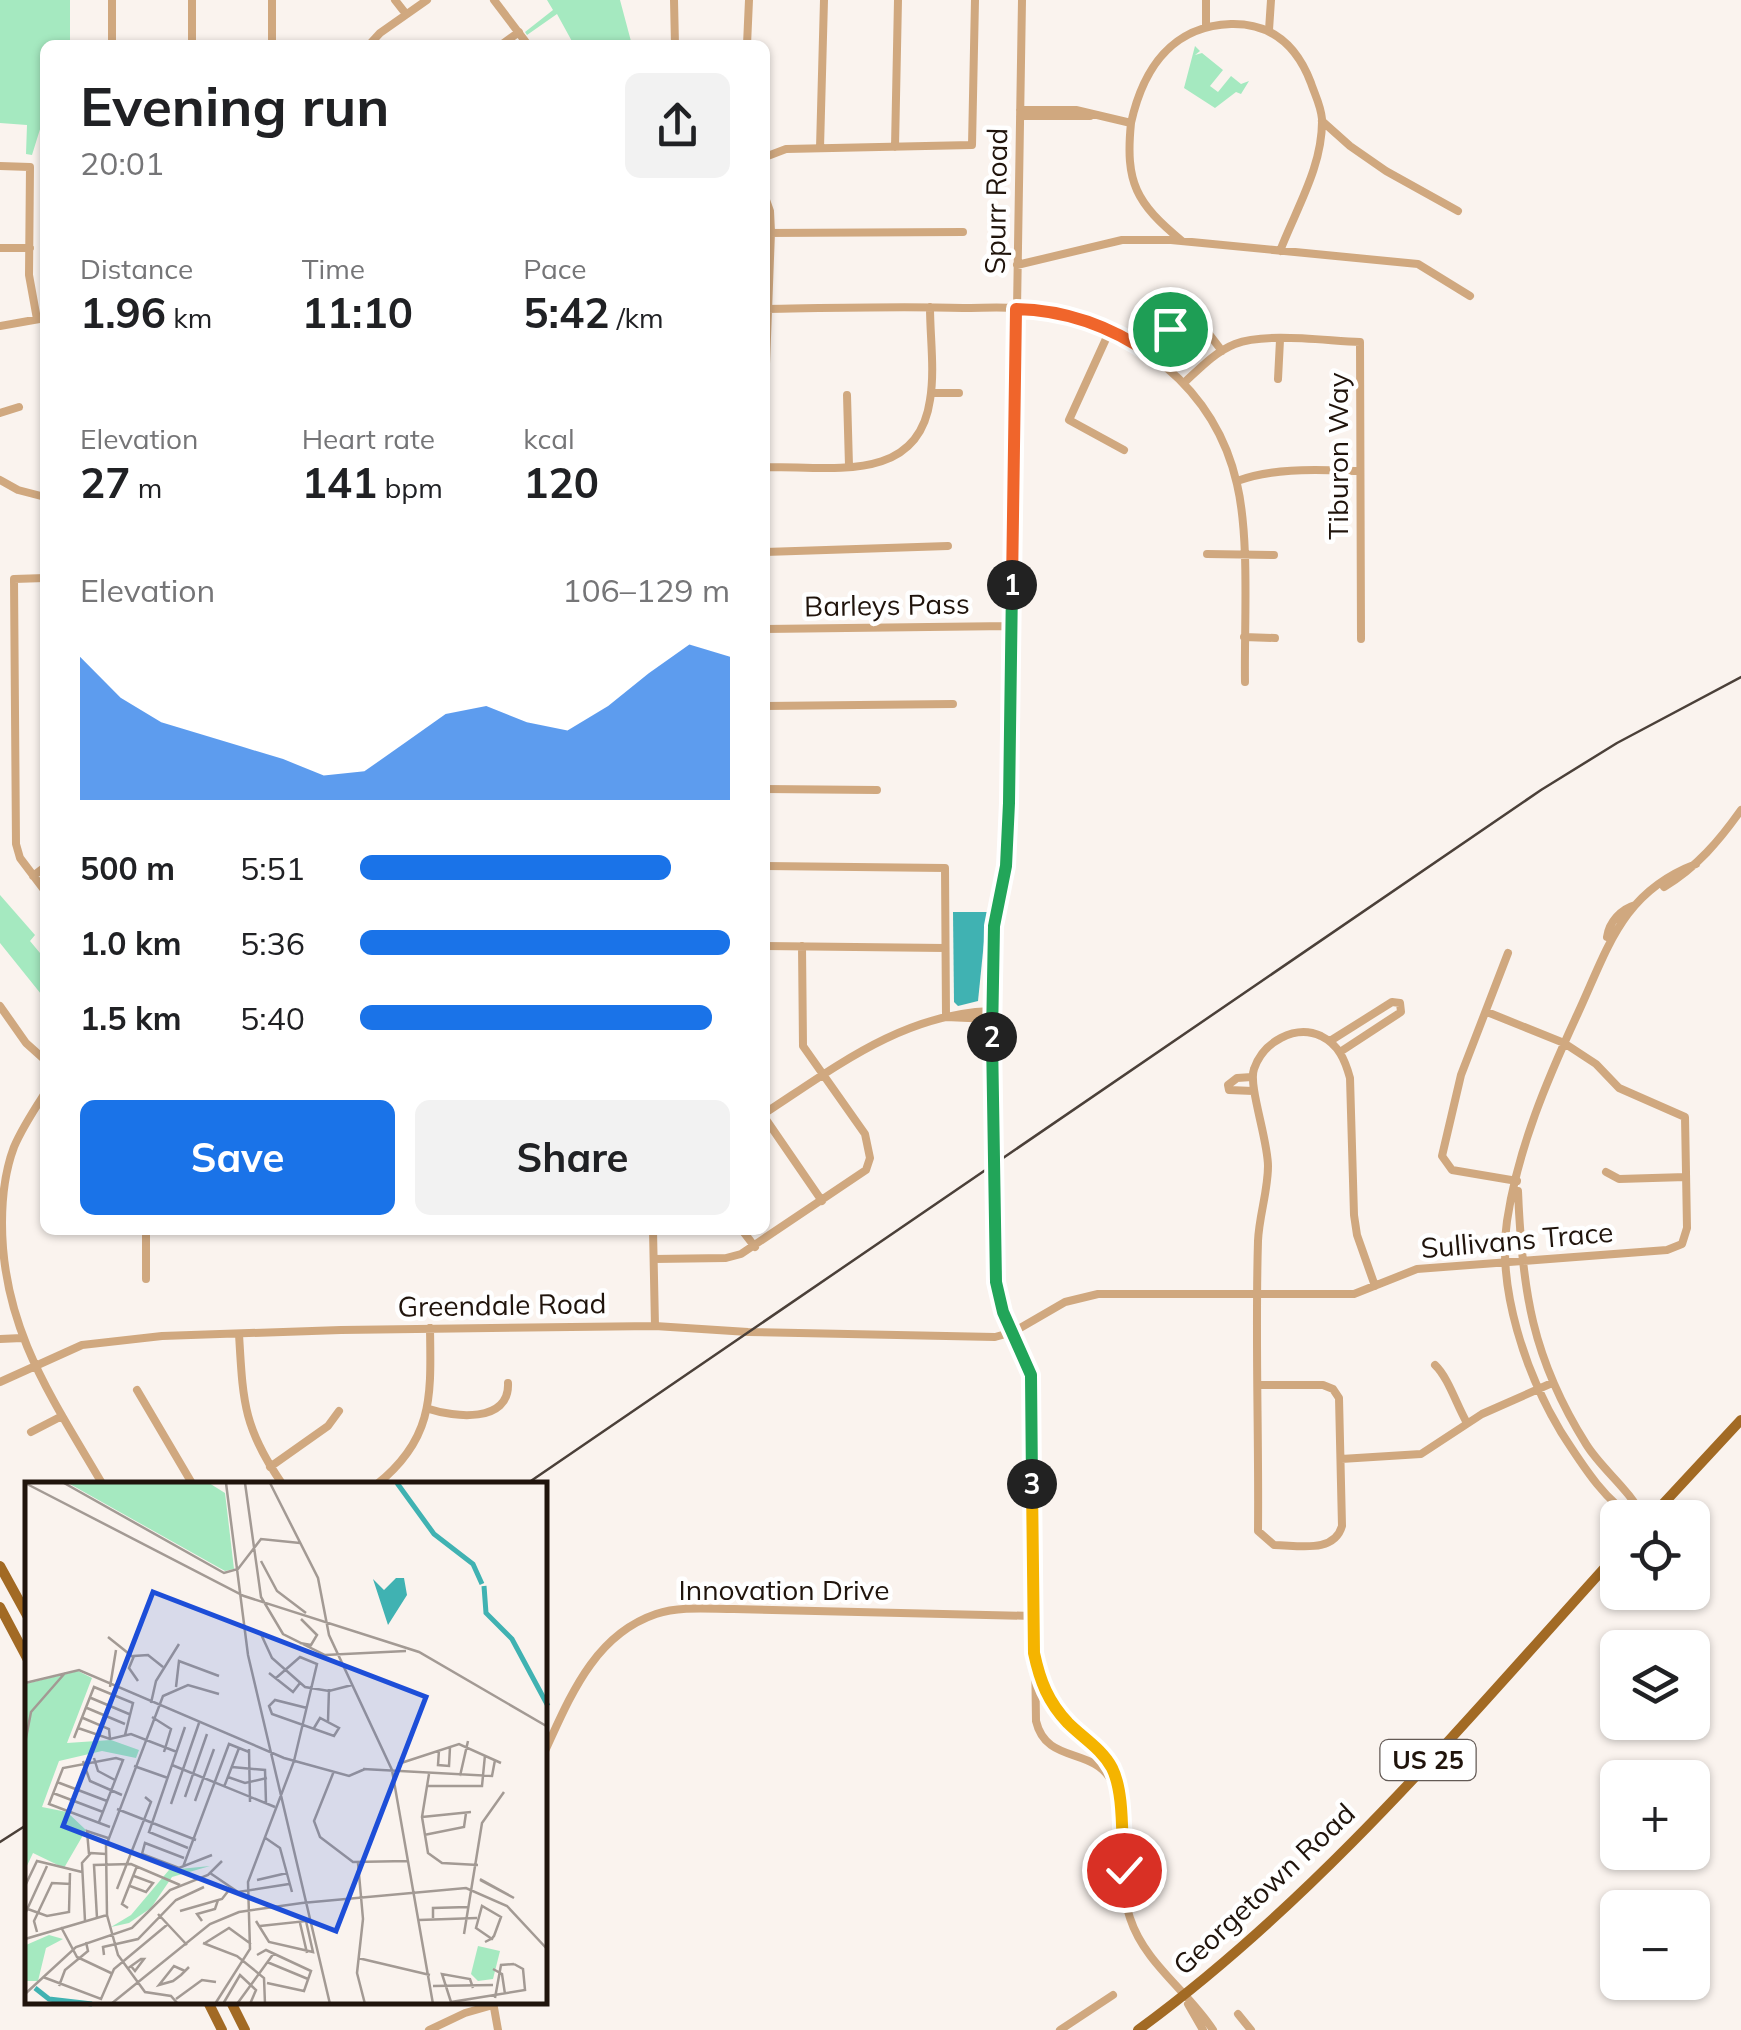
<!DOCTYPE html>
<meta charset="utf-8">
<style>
:root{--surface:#fff;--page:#f2f2f2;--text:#202124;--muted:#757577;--accent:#1a73e8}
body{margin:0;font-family:Mulish,sans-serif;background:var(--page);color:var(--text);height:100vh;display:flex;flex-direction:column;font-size:38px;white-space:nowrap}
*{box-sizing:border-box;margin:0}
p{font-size:32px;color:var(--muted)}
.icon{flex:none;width:55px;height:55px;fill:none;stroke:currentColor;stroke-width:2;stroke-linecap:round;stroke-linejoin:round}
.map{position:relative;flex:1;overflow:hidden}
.drawer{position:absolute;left:40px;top:40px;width:730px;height:1195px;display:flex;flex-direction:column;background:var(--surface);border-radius:15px;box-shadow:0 2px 8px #0004}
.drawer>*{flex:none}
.fabs{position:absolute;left:1600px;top:1500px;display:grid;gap:20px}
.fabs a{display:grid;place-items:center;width:110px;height:110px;border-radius:15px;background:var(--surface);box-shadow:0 2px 8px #0004;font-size:50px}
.pin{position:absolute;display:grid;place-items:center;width:85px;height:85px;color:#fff;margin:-42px;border:5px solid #fff;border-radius:50%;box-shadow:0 2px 10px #0007}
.km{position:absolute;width:50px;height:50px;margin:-25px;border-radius:50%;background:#222;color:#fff;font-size:28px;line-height:50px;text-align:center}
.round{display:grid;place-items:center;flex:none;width:105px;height:105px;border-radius:15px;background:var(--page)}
.head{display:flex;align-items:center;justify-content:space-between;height:170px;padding:0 40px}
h1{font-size:55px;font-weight:700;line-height:75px}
.figures{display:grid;grid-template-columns:repeat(3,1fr);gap:15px;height:170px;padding:10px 40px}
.figures div{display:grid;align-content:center}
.figures b{font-size:42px;font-weight:700}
.figures small{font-size:28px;font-weight:400}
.figures p{font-size:28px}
.chart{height:280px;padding:20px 40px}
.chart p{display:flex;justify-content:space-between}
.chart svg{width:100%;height:180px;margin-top:10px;fill:var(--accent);opacity:.7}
.primary-button{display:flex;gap:20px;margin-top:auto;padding:20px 40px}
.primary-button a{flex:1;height:115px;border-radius:15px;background:var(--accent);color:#fff;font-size:40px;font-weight:700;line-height:115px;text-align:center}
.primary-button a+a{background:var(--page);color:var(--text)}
ul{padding:0 40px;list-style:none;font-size:32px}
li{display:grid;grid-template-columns:160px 120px 1fr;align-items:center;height:75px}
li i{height:25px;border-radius:12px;background:var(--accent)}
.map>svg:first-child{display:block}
</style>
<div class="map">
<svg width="1741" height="2030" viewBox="0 0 1741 2030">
<rect width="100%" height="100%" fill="#faf3ee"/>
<path fill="#a5e9c0" d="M0 0H70V45H45V125L41 126 32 155 26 154 27 125 0 123Z
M547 0H620L632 45H574L557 14 527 35 525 32 553 10Z
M1195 46 1200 51 1195 55 1202 53 1223 70 1210 86 1218 92 1231 76 1241 84 1249 81 1241 94 1236 92 1215 108 1184 88Z
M0 895 35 935 30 941 45 959V999L0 943Z"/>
<path fill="#40b2b2" d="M953 912H987L978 1001 958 1006 954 1002Z"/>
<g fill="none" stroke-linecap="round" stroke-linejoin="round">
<path stroke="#d0a87f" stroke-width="8" d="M112 0V45
M192 0V45
M395 0 406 14
M494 0 528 45
M674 0 675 45
M1022 0 1009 803 1006 866 995 915 993 948 996 1282 1003 1311 1031 1375 1036 1721C1046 1764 1092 1747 1111 1780 1130 1811 1117 1881 1130 1918 1145 1964 1188 1991 1213 2030
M1206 25V0
M1269 30 1271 0
M272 45V0
M369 45 380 33 427 0
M501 45 519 32
M747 45 749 0
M1020 110H1076L1131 123C1125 183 1136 203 1182 241
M1020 116H1090
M1322 121 1350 146 1386 171 1458 211
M1131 123C1143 69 1172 26 1231 24 1272 23 1297 46 1311 83 1315 95 1321 106 1322 119 1323 166 1296 209 1280 251
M895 147 898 0
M820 148 824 0
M765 157 786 149 972 145 975 0
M0 166 30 167 29 275 37 319
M765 197 770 211 771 232 765 390 766 552
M765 233 963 232
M0 248H30
M1017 265 1122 240H1171L1418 264 1470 296
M765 309C831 308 897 306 963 308 988 308 1014 306 1039 310 1134 326 1215 387 1237 484 1250 539 1244 624 1245 682
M0 326 45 318
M1110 330 1069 420 1124 450
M1152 355C1168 333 1173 319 1202 325L1222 351
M1278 379 1280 340
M1185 382C1200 368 1215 352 1235 344 1266 332 1326 341 1360 342L1361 639
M931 393H959
M847 395 849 466
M0 413 19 407
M765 467C829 466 918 485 930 400 935 370 930 337 930 307
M0 480 18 490 45 497
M1237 481C1276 467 1318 470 1360 471
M765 552 948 546
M1207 554 1274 555
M45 578 14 579 16 844 20 858 45 891
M765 629 1010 626
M1244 637 1275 638
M765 706 953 704
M765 789 877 790
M765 866 945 868 946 1017
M33 876 45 867
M1664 887C1697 867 1719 841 1741 810
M1607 937C1609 922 1621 909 1635 905
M765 946 945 948
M1508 953 1461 1075 1442 1156 1452 1170 1517 1181
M0 1006 26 1043 45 1060
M946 1017 991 1019
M1330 1041 1392 1002 1400 1003 1401 1012 1340 1052
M1252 1077 1237 1078 1228 1085 1229 1090 1253 1091
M45 1093C34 1110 22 1128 14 1147 5 1171 2 1197 2 1223 2 1328 52 1398 103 1485
M765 1113C837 1066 903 1014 991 1011
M765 1118 822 1201
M1606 1172 1619 1179 1686 1177
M1518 1191C1522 1290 1532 1358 1586 1444 1602 1470 1630 1489 1643 1518
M653 1230 655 1326
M742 1230 755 1247
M654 1259 726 1258 741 1254 866 1170 870 1158 865 1134 803 1046 802 946
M146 1279V1230
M239 1334C243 1401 243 1428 283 1485
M0 1339 22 1338
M1435 1365C1448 1377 1457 1406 1467 1423
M0 1382 82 1345 162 1336 341 1330 655 1326 748 1332 995 1337 1013 1332 1065 1302 1098 1294H1354L1417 1269 1667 1250 1682 1244 1687 1228 1685 1117 1619 1088 1596 1064 1564 1043 1487 1012
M1259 1385H1323L1333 1389 1339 1398 1342 1526C1334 1554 1298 1545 1274 1545L1258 1531C1259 1435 1255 1338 1258 1241 1259 1216 1268 1191 1268 1166 1268 1140 1248 1085 1254 1069 1263 1042 1295 1024 1321 1036 1339 1045 1345 1060 1350 1078L1354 1215 1357 1235 1375 1286
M137 1390 193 1485
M429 1409C453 1417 510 1424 508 1383
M31 1432 62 1416
M1341 1459 1421 1454 1482 1414 1552 1383
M270 1467 328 1426 339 1411
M376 1485C434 1439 431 1396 430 1328
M1635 1518C1604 1501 1580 1461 1561 1432 1526 1374 1497 1289 1507 1221 1518 1148 1547 1080 1578 1013 1608 948 1622 892 1696 864
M1038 1672C1050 1721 1103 1738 1118 1785
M545 1751C570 1697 594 1635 656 1614 680 1606 709 1609 734 1609L1033 1616
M493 2002 498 2030
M1188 2004 1203 2030
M1238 2014 1251 2030
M429 2030 465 2013 493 2005
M1060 2030 1113 1995"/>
<path stroke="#a26a24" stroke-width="10" d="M1650 1518 1741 1420
M0 1566 28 1617
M0 1607 28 1660
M208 2002 222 2030
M231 2002 245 2030
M1138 2030C1319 1898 1468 1718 1618 1553"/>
<path stroke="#4b4039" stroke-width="2.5" d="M525 1485 1541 790 1617 743 1741 677
M0 1842 28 1824"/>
</g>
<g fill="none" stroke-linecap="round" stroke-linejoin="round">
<defs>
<path id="split-1" d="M1012 585 1016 309C1065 310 1112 327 1152 355L1170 329"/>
<path id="split-2" d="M992 1037 994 926 1006 866 1009 803 1012 585"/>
<path id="split-3" d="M992 1037 996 1282 1003 1312 1031 1375 1032 1484"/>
<path id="split-4" d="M1032 1484 1034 1653C1040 1681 1048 1702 1068 1723 1083 1738 1102 1749 1112 1768 1125 1794 1121 1841 1124 1870"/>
</defs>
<use href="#split-1" stroke="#fff" stroke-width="20"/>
<use href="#split-2" stroke="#fff" stroke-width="20"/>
<use href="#split-3" stroke="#fff" stroke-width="20"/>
<use href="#split-4" stroke="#fff" stroke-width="20"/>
<use href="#split-1" stroke="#f0652b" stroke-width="12"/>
<use href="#split-2" stroke="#22a559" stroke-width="12"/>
<use href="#split-3" stroke="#22a559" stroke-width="12"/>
<use href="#split-4" stroke="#f5b400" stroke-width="12"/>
</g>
<g text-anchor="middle" stroke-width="9" stroke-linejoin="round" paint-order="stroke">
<rect fill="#fff" stroke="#635a55" stroke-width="2.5" x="1380.5" y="1740" width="95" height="40" rx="8"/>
<g font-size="25" font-weight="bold" fill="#20140c">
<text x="1428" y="1769">US 25</text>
</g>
<g font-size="28" fill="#20140c" stroke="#fff">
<text transform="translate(996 201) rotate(-89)" y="10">Spurr Road</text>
<text transform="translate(1338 456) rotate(-90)" y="10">Tiburon Way</text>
<text transform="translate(887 605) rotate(-1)" y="10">Barleys Pass</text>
<text transform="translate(1517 1240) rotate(-5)" y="10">Sullivans Trace</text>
<text transform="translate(502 1305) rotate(-1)" y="10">Greendale Road</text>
<text x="784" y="1600">Innovation Drive</text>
<text transform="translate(1264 1889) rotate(-43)" y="10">Georgetown Road</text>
</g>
</g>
<g transform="translate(25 1482)">
<rect width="522" height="522" fill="#faf3ee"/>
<path d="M43 1H184L200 11 209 87 200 89ZM53 189 67 196 42 261 86 258 114 268 111 276 77 269 34 279 17 325 42 330 61 348 39 386 8 371 0 388V202ZM185 384 147 395 126 426 104 441 86 445 106 433 144 388ZM24 453 38 457 21 466 13 499H0L1 463ZM453 464 475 469 468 497 453 499 446 492Z" fill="#a5e9c0"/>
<path d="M371 96H379L382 113 363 143 348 97 359 108Z" fill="#40b2b2"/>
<path fill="none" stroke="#40b2b2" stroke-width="5" d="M372 1 409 52 448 82 457 102M459 104 461 131 487 157 523 224M10 506 24 517 67 522"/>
<path fill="none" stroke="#a39a94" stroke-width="2.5" d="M0 1 219 114 394 170 523 245M39 1 199 91 213 87 236 57 275 61M201 1 223 173 305 522M220 1 236 115 258 152 300 173 381 169M245 1 293 96 304 153 367 288 408 522M236 79 252 109 281 131M235 150 247 176 280 205 304 209 327 203M83 155 108 175M275 161 286 163 292 153 276 137M244 191 268 210 275 201M113 199 104 186 109 174 123 173 138 185M0 201 54 188 259 276 324 294 340 287M85 205 91 168M151 205 154 179 194 194M66 216 104 232M126 221 131 199 154 162M62 226 100 242M282 226 250 218 244 224 247 232 309 254 314 246 295 236 289 246M127 235 146 247 139 270M58 236 84 247 85 257M303 239 304 207M160 245 124 350 163 366M53 246 85 257 106 252 152 270M49 256 69 205 108 221 100 253M0 261 6 230 40 191M224 267 225 320M414 268 413 283 424 284 425 265M69 276 73 289 90 298M58 279 65 299 97 313M373 282 434 262 476 281M147 283 250 325M109 284 143 296M207 285 240 288 241 321M338 287 467 294 470 278M309 289 289 339 295 355 328 380 383 379M404 292 397 335 403 371 417 381 453 383M435 294 443 259M203 295 220 301 242 296M32 300 82 319M401 304H457L460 273M199 305 214 266M28 311 78 330M160 315 182 252M170 319 189 267M146 322 174 241M92 327 171 358M397 335 446 330M74 340 98 278 91 276 38 286 24 322 85 345M399 353 439 345 441 331M239 355 255 366 267 410M64 372 62 349 83 356M159 376 120 361 117 372 154 386 187 373M333 381 338 437 332 491 340 522M158 385 204 262 224 270M185 391 213 410 264 402M232 398 262 391M455 398 489 416 455 397M0 404 12 379 57 390M105 404 121 410 128 401 109 394M92 407 126 320 120 315M0 426 22 434 44 430 45 391M103 426 97 422 112 384M155 429 197 417 204 408M0 432 22 384M133 432 162 463M72 436 69 383 106 382 155 403M408 436V426L443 425M394 438 452 436M60 439 57 381 66 371 81 372M177 439 172 432 190 427 193 418M231 439 244 460 288 470 281 439 235 444M275 441 282 471M36 445 52 475 86 491M12 450 9 439 27 401 46 402M439 452 457 341 479 310M0 457 82 433M460 460 466 457H467L468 455 469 454 476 435 457 424 451 446 467 457M178 461 212 474 239 496 240 522M180 461 204 446 226 462M79 473 78 465 113 457 151 418 179 405M232 473 241 468 286 489 279 509 242 501M333 476 405 493M242 480 283 497M102 487 116 477H119L110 489 106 484M468 487 477 492 480 512M160 489 149 484 134 503 148 499 156 493 164 485M18 495 76 517 89 487 143 442M34 504 40 488 63 469 61 460M408 504 468 503M448 506 445 497 417 492 426 520 500 508 498 487 489 482M0 512 51 465 107 446 145 408 183 393 197 379M470 516 476 483 489 482M151 517 177 498 191 500M86 522 185 442 214 430 277 421 441 406 482 424 523 468M153 522 146 514 120 510 93 473 82 433 81 364 138 214 163 203 194 212M190 522 225 467 223 400 269 279 292 182 275 175 251 196M198 522 215 493 231 508 225 522M212 522 249 471"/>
<path fill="#1d4ed8" fill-opacity="0.15" stroke="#1d4ed8" stroke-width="5" d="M128 110 401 215 311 449 38 344Z"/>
<rect width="522" height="522" fill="none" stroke="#20140c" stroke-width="5"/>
</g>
</svg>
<div class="fabs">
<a><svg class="icon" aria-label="locate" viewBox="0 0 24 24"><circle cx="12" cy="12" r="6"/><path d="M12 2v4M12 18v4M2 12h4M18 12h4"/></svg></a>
<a><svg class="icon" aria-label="layers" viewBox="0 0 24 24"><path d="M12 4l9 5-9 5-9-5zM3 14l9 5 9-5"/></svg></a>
<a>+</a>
<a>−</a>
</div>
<div class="pin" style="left:1170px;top:329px;background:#1e9e55"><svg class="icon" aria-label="arrive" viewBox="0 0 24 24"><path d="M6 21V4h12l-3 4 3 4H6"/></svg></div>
<div class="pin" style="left:1124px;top:1870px;background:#d93025"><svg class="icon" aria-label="check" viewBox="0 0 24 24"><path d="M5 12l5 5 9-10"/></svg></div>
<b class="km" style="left:1012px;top:585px">1</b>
<b class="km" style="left:992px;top:1037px">2</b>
<b class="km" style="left:1032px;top:1484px">3</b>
<section class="drawer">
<div class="head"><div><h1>Evening run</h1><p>20:01</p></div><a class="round"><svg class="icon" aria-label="share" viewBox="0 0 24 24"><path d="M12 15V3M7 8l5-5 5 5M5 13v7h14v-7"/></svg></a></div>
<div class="figures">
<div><p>Distance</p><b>1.96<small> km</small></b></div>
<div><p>Time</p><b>11:10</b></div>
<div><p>Pace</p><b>5:42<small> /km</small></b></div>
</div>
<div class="figures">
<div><p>Elevation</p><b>27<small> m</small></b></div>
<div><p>Heart rate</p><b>141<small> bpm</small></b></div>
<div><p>kcal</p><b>120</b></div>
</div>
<div class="chart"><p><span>Elevation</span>106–129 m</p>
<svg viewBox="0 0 160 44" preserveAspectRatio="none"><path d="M0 44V9L10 19L20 25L30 28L40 31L50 34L60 38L70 37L80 30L90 23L100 21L110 25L120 27L130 21L140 13L150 6L160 9V44z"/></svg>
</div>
<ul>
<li><b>500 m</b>5:51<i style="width:84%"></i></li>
<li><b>1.0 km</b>5:36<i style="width:100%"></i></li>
<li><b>1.5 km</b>5:40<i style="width:95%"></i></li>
</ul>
<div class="primary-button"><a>Save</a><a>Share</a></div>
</section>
</div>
